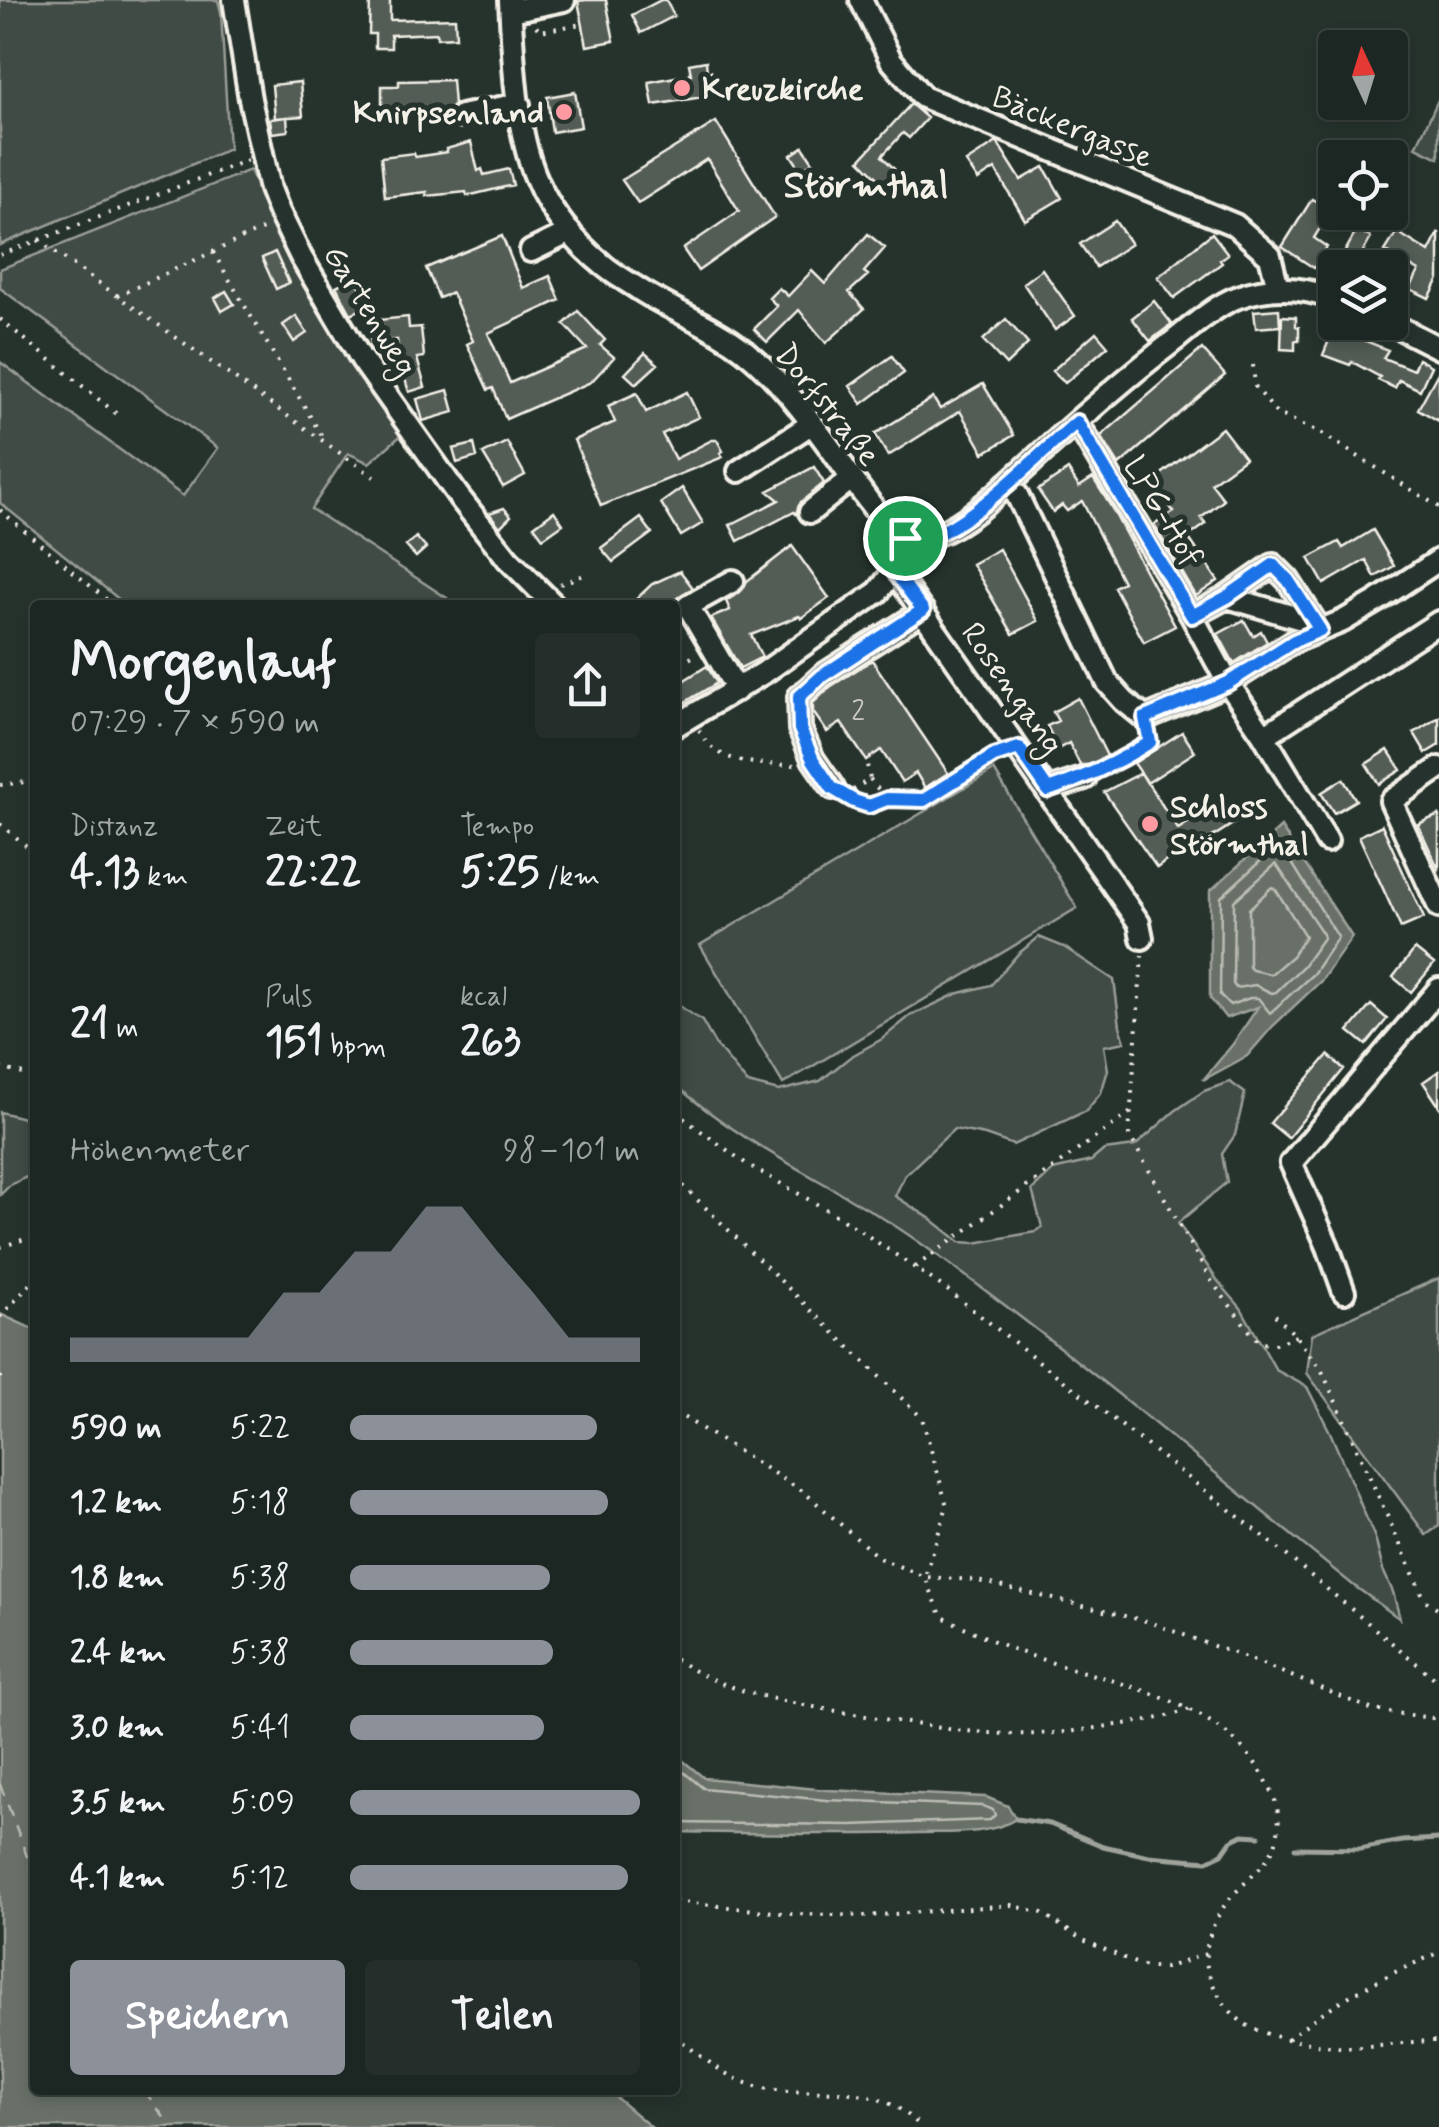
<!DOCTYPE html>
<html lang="de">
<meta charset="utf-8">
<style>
:root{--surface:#1c2622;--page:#252e2a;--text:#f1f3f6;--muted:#a0a5a5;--line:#3a4340;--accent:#8c9099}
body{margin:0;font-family:Mynerve,sans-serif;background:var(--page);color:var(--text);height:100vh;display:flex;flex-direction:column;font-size:38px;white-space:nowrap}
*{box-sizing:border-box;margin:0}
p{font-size:32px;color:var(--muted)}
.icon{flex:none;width:55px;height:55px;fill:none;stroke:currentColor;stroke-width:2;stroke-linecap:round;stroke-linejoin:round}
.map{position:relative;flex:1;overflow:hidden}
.panel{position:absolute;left:30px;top:600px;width:650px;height:1495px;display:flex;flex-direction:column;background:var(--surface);border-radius:10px;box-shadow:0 5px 15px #0003,0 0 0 2px var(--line)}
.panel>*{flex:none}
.needle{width:65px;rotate:356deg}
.buttons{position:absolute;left:1318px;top:30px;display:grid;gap:20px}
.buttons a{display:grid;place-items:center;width:90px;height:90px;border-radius:10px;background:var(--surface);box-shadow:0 5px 15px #0003,0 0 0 2px var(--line);font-size:50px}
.pin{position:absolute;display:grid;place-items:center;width:85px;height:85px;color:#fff;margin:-42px;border:5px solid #fff;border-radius:50%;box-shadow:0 2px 10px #0007}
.round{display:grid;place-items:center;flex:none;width:105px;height:105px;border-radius:10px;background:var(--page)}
.overview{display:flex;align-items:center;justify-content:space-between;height:170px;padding:0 40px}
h1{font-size:55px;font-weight:800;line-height:75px}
.metrics{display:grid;grid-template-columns:repeat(3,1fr);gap:15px;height:170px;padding:10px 40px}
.metrics div{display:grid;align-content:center}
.metrics b{font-size:42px;font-weight:800}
.metrics small{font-size:28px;font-weight:400}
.metrics p{font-size:28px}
.chart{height:280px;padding:20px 40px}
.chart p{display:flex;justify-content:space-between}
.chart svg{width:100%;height:180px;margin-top:10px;fill:var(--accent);opacity:.7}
.button{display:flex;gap:20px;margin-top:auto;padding:20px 40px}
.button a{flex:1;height:115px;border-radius:10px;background:var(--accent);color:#fff;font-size:40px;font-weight:800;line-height:115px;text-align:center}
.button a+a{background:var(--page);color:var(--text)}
ul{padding:0 40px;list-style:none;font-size:32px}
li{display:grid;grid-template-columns:160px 120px 1fr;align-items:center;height:75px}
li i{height:25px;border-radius:12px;background:var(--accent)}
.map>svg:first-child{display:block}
</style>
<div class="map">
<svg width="1439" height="2127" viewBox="0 0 1439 2127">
<rect width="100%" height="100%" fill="#26332d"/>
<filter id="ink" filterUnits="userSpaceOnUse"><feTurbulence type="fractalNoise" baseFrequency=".01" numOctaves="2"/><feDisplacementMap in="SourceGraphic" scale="20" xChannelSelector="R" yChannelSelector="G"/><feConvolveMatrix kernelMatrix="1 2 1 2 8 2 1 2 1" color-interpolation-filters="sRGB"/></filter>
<g filter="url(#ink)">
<path fill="#414b45" stroke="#9a9e96" stroke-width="2.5" d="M0 0H218L221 12 229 149 0 245Z
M1439 98V158L1416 147Z
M250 170 276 228 316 303 405 432 369 463 348 453 311 509 447 598 445 605H126L0 503V362L183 496 218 448 0 288V269Z
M994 770 1077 908 783 1084 700 945Z
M1039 937 1064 947 1114 980 1120 1026 1125 1042 1104 1046 1108 1070 1101 1093 1086 1111 1013 1145 985 1135 954 1129 905 1175 895 1196 931 1219 960 1242 975 1243 1035 1232 1042 1227 1032 1190 1053 1170 1091 1161 1104 1150 1135 1146 1175 1111 1204 1091 1230 1082 1245 1093 1235 1135 1222 1154 1227 1182 1178 1223 1217 1280 1241 1308 1276 1370 1307 1387 1330 1432 1375 1538 1383 1570 1393 1592 1400 1619 1353 1585C1211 1471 1072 1351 923 1245 843 1187 748 1151 675 1084V1003L702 1021 715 1044 747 1083 779 1091 820 1081 850 1057 882 1039 910 1016 956 994 991 985 1018 954Z
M0 1112 35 1121V1173L10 1185 0 1195Z
M1439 1278V1526L1426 1535 1307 1373 1312 1334Z"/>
<path fill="#676f68" stroke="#9fa39b" stroke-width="2.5" d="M1281 827 1352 937 1321 981 1273 1026 1247 1056 1203 1080 1233 1044 1258 1007 1226 1018 1210 998V891Z
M0 1314 35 1330V2090H607L651 2127H0Z
M675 1754 704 1778 827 1790 986 1797 1008 1806 1016 1819C988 1836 950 1832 917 1833 836 1836 756 1833 675 1832Z"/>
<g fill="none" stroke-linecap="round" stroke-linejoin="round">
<path stroke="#bcbdb5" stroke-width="2.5" d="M1278 845 1282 847 1338 937 1313 974 1270 1013 1258 998H1250L1230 1005 1220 995 1221 897Z
M1276 864 1323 934V938L1303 966 1276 992 1272 993 1255 985 1236 988 1233 984 1234 901Z
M1272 887 1276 890 1305 936 1292 956 1271 974 1252 970 1249 967V909Z
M675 1765 703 1788 826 1800 983 1806 993 1810 995 1815 990 1820 851 1825 675 1823"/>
<path stroke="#9fa39b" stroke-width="5" d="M1016 1819 1050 1824 1103 1846 1149 1856 1207 1861 1222 1854 1231 1841 1243 1835 1259 1836
M1295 1848 1360 1849 1402 1841 1439 1839"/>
<path stroke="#bcbdb5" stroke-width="2.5" stroke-dasharray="12 10" stroke-linecap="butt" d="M0 1784 35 1878
M144 2090 171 2127"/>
</g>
<path fill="#525c55" stroke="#f4f1e8" stroke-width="2.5" d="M370 0H390V20L455 18 456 37 437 38V33L391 35V48H375V34H369Z
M586 0H606L614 41 587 46 578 1Z
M661 0H666L674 16 641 33 632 15Z
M706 61 707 72 711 71 715 95 653 105 649 82 691 74 689 64Z
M452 80 454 105 448 114H424V109L398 110 391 117 382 107V86H399V81Z
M300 82 303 116 275 118 272 85Z
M575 92 581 127 552 132 547 97Z
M911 104 927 118 909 138 903 133 882 156 897 172 884 184 860 160Z
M287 117 288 131 272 133 270 119Z
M716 122 775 217 698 271 683 249 739 211 707 159 638 203 622 180Z
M471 142 478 171 482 169 484 175 509 169 513 185 467 196 466 192 427 196V192L385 197 381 157 414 153 415 157 447 152 446 149Z
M997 142 1021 180 1044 167 1062 198 1025 220 995 169 978 180 966 162Z
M803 147 813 162 801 170 791 155Z
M1312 199 1331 210 1314 238 1327 247 1314 268 1282 247Z
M1115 221 1131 244 1096 267 1080 244Z
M1357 230 1371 238 1356 264 1342 257Z
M1397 232 1429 252 1439 232V279L1429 298 1410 289 1419 271 1385 251Z
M1212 233 1228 254 1220 260 1222 263 1174 298 1158 277Z
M868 234 885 248 864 272 868 275 849 292 864 309 826 343 799 310 767 342 754 329 777 306 769 298 779 288 788 296 812 271 825 284Z
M502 236 523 288 550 276 560 300 488 333 510 383 587 349 564 324 578 311 605 340 600 345 614 357 591 382 506 419 493 388 488 390 467 344 473 341 452 293 439 298 426 268Z
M275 252 289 283 276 289 262 258Z
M1042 269 1075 316 1055 330 1023 283Z
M355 277 370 305 351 314 336 286Z
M226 291 234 304 222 311 215 298Z
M1154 301 1172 324 1150 341 1132 318Z
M1279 309 1280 326 1256 328 1254 311Z
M296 316 307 333 294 342 283 325Z
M1282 316 1296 317V326L1299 327V341H1295V350L1281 349Z
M408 317 409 328 421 327 424 357 417 358 425 387 409 392 400 363 397 340 371 343 368 321Z
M1006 319 1028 344 1006 365 983 340Z
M1334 328 1388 350 1383 358 1413 370 1418 359 1431 366 1420 390 1399 380 1395 388 1378 380 1380 377 1352 362 1350 365 1323 355Z
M1096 332 1108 346 1065 383 1052 371Z
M1202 349 1225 375 1119 465 1101 436Z
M645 353 658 364 636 384 625 374Z
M892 356 904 373 862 404 850 386Z
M1439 371V421L1418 409Z
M983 384 1014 435 984 453 960 411 888 456 875 434 933 398 940 409Z
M448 390 454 412 423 421 417 399Z
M687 392 699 417 662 434 675 459 712 440H717L723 451 720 453 723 457 601 506 574 440 615 422 608 406 637 393 646 412Z
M1222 428 1245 458 1211 483 1224 500 1201 518 1206 524 1188 537 1218 581 1196 596 1154 525 1174 512 1151 482Z
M507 442 525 475 503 487 483 454Z
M474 444 477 457 457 463 453 449Z
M814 467 824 483 801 502 796 514 794 512 738 541 730 525 779 500 768 491Z
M1068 470 1079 487 1093 478 1110 505 1175 626 1144 642 1114 587 1123 582 1082 501 1067 511 1062 505 1053 512 1038 490Z
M682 488 703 523 681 536 661 503Z
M504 508 511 516 500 527 489 513Z
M554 511 563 524 543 538 534 526Z
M641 518 652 533 613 562 601 548Z
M1373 530 1394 566 1375 577 1366 560 1324 584 1309 558 1339 542 1343 548Z
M416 537 426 548 416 557 406 546Z
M792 546 829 598 801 618 799 616 751 635 762 657 740 668 711 618 730 610 726 601 740 592 747 581Z
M999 549 1038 621 1013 634 972 564Z
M680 571 693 588 681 595 675 603 670 605H630L652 584Z
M1244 620 1253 636 1261 631 1267 642 1234 663 1218 634Z
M872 660 948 773 925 788 916 773 902 782 881 750 866 760 841 723 827 732 813 712V703L830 687Z
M707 666 717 683 675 708V686Z
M1078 698 1108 758 1090 765H1080L1069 743 1058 749 1047 726 1058 721 1053 712Z
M1439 717V745L1426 753 1414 733Z
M1182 732 1195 752 1147 783 1141 773 1178 829 1226 799 1239 820 1192 850 1188 844 1157 868 1104 792 1141 773 1134 763Z
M1388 750 1401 770 1379 784 1366 764Z
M1343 779 1356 800 1334 813 1321 793Z
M1439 815V870L1418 824Z
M1382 825 1424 918 1401 928 1359 836Z
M1415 949 1434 964 1411 992 1393 977Z
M1371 1005 1387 1019 1366 1045 1349 1031Z
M1328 1055 1344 1069 1288 1138 1270 1123Z
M1439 1071V1106L1423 1082Z"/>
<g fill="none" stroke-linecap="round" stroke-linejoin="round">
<defs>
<path id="minor" d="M234 0 250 99 270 189 279 212 301 257 362 360 459 497 508 559 554 605
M510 0C513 55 515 130 537 180 550 212 576 243 602 264 613 274 627 281 640 290 674 312 713 325 745 351 801 396 843 471 889 528 900 535 910 541 924 538 962 530 996 494 1024 469 1073 424 1123 380 1175 340 1192 326 1218 304 1238 297 1270 285 1303 287 1335 299
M861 0 891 60 923 97 1235 225 1270 256 1278 288
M511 11 564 0
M461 116 519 104
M531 251 570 232
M1388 322 1439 348
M1077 422 1192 616 1228 683 1264 736 1327 841
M739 471 811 424
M1007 484 1017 495 1107 682 1124 701 1145 718 1228 683 1294 641 1343 621 1377 601 1439 560
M810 512 851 479
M894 571 1139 923 1142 938
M733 581 688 606 737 690
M1227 597 1315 623
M1192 616 1227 597 1273 565 1288 580 1320 630
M675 726 765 672 878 592 894 571 905 538
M1264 736 1439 622
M1439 768 1391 801 1439 907
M833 788 813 759 800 729 799 697 822 676 923 611
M1048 790 1085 778
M1344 1292 1328 1247 1291 1163 1439 989"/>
</defs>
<use href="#minor" stroke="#f4f1e8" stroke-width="28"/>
<path stroke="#f4f1e8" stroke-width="4" stroke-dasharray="2.5 8" stroke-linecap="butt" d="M536 26 540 31 582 24
M38 240 374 477
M213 252 323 438
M0 255 248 160
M117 296 267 227
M0 319 118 415
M1253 365 1255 386 1276 413 1319 432 1439 507
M0 510 113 605
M916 564 921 565 933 555
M560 584 587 574
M675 656 679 664 698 654
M679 664 681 682
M699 730C702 734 704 740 708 744 730 766 768 764 797 765
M1102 770 1150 743 1148 733
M870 779 886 799
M0 785 35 781
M853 790 870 779 866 760
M849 798 869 806 887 799 924 800 1000 754
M0 824 35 853
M1142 955 1129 1135 1212 1282 1259 1343 1275 1344 1296 1336
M0 1068 35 1077
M675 1112 745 1163 846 1221 946 1289 1262 1535 1439 1682
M675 1178 922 1418 947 1506 925 1577 942 1617C970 1629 997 1644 1026 1654 1112 1685 1226 1696 1270 1788 1279 1806 1282 1828 1274 1847 1263 1871 1240 1884 1225 1905 1216 1917 1207 1938 1206 1954 1204 1977 1226 2012 1245 2024 1263 2036 1304 2043 1325 2045 1361 2050 1402 2041 1439 2041
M0 1247 35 1236
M915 1267 1131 1112
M1275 1315 1296 1336 1322 1371 1425 1600 1439 1609
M0 1317 35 1279
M0 1376 1 1381
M675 1412 804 1492 879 1558 925 1577 974 1580 1146 1621 1265 1665 1373 1710 1432 1718 1439 1713
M675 1659C723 1692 785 1702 842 1712 911 1723 984 1739 1054 1733 1072 1732 1090 1729 1108 1726 1135 1723 1163 1719 1190 1709
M675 1901 791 1914 868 1916 1011 1905 1042 1913 1081 1939 1142 1966 1165 1968 1206 1954
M675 2036C695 2051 716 2070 739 2080 801 2108 865 2068 921 2127
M1288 2039C1331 2002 1387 1974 1439 1953"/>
<use href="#minor" stroke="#26332d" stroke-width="20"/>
</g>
</g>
<g fill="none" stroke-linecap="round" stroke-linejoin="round" filter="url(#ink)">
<defs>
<path id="route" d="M1077 422 1192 616 1227 597 1273 565 1288 580 1320 630 1294 641 1228 683 1145 718 1150 742C1117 763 1085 778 1048 790L1019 748 994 756 924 800 887 799 869 806 854 801 832 788 813 760 800 729 799 697 822 676 923 610 894 571 905 538C910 538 916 539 921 539 963 534 1042 451 1077 422Z"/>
</defs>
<use href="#route" stroke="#fff" stroke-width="20"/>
<use href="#route" stroke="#1a73e8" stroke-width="12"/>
</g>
<g fill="#ff9aa2" stroke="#26332d" stroke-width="4">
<circle cx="682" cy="88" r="10"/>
<circle cx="564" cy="112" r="10"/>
<circle cx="1150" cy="824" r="10"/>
</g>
<g text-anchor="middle" stroke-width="10" stroke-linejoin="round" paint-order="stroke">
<g font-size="28" fill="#ccccc3">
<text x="858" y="720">2</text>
</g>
<g font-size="32" font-weight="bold" fill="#f4f1e8" stroke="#26332d" text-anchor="start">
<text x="702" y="99">Kreuzkirche</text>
<text x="544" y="123" text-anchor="end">Knirpsenland</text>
<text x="1170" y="817">Schloss<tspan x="1170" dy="37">Störmthal</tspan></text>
</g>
<g font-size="32" fill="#f4f1e8" stroke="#26332d">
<text transform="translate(1073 126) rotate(22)" y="11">Bäckergasse</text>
<text transform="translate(371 310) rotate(58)" y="11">Gartenweg</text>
<text transform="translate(828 404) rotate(51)" y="11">Dorfstraße</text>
<text transform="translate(1164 511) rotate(59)" y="11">LPG-Hof</text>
<text transform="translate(1013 688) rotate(55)" y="11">Rosengang</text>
</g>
<g font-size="38" font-weight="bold" fill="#f4f1e8" stroke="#26332d">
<text x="866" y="197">Störmthal</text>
</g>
</g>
</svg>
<div class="buttons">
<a><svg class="needle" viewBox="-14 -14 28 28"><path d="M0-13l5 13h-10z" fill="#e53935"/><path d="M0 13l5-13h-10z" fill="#a0a5a5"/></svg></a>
<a><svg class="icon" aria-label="locate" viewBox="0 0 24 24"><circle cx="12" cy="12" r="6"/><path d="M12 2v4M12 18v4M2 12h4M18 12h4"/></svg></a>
<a><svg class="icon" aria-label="layers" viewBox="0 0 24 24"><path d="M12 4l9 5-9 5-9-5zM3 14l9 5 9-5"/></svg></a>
</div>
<div class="pin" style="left:905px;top:538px;background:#1e9e55"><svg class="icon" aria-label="arrive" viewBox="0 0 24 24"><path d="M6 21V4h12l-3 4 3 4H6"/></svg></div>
<section class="panel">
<div class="overview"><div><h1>Morgenlauf</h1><p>07:29 · 7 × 590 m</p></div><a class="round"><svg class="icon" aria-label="share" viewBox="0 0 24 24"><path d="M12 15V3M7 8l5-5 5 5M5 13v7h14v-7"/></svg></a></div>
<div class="metrics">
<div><p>Distanz</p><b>4.13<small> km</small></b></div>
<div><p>Zeit</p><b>22:22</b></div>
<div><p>Tempo</p><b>5:25<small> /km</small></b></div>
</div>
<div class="metrics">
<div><b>21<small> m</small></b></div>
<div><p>Puls</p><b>151<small> bpm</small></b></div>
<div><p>kcal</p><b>263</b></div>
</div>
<div class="chart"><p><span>Höhenmeter</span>98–101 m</p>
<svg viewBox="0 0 160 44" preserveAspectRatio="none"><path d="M0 44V38L10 38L20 38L30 38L40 38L50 38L60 27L70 27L80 17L90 17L100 6L110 6L120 17L130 27L140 38L150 38L160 38V44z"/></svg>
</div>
<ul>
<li><b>590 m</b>5:22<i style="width:85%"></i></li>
<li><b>1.2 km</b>5:18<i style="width:89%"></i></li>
<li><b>1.8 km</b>5:38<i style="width:69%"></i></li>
<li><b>2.4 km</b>5:38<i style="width:70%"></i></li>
<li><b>3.0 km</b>5:41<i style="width:67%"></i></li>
<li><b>3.5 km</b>5:09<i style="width:100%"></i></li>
<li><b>4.1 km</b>5:12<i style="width:96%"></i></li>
</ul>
<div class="button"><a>Speichern</a><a>Teilen</a></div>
</section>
</div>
